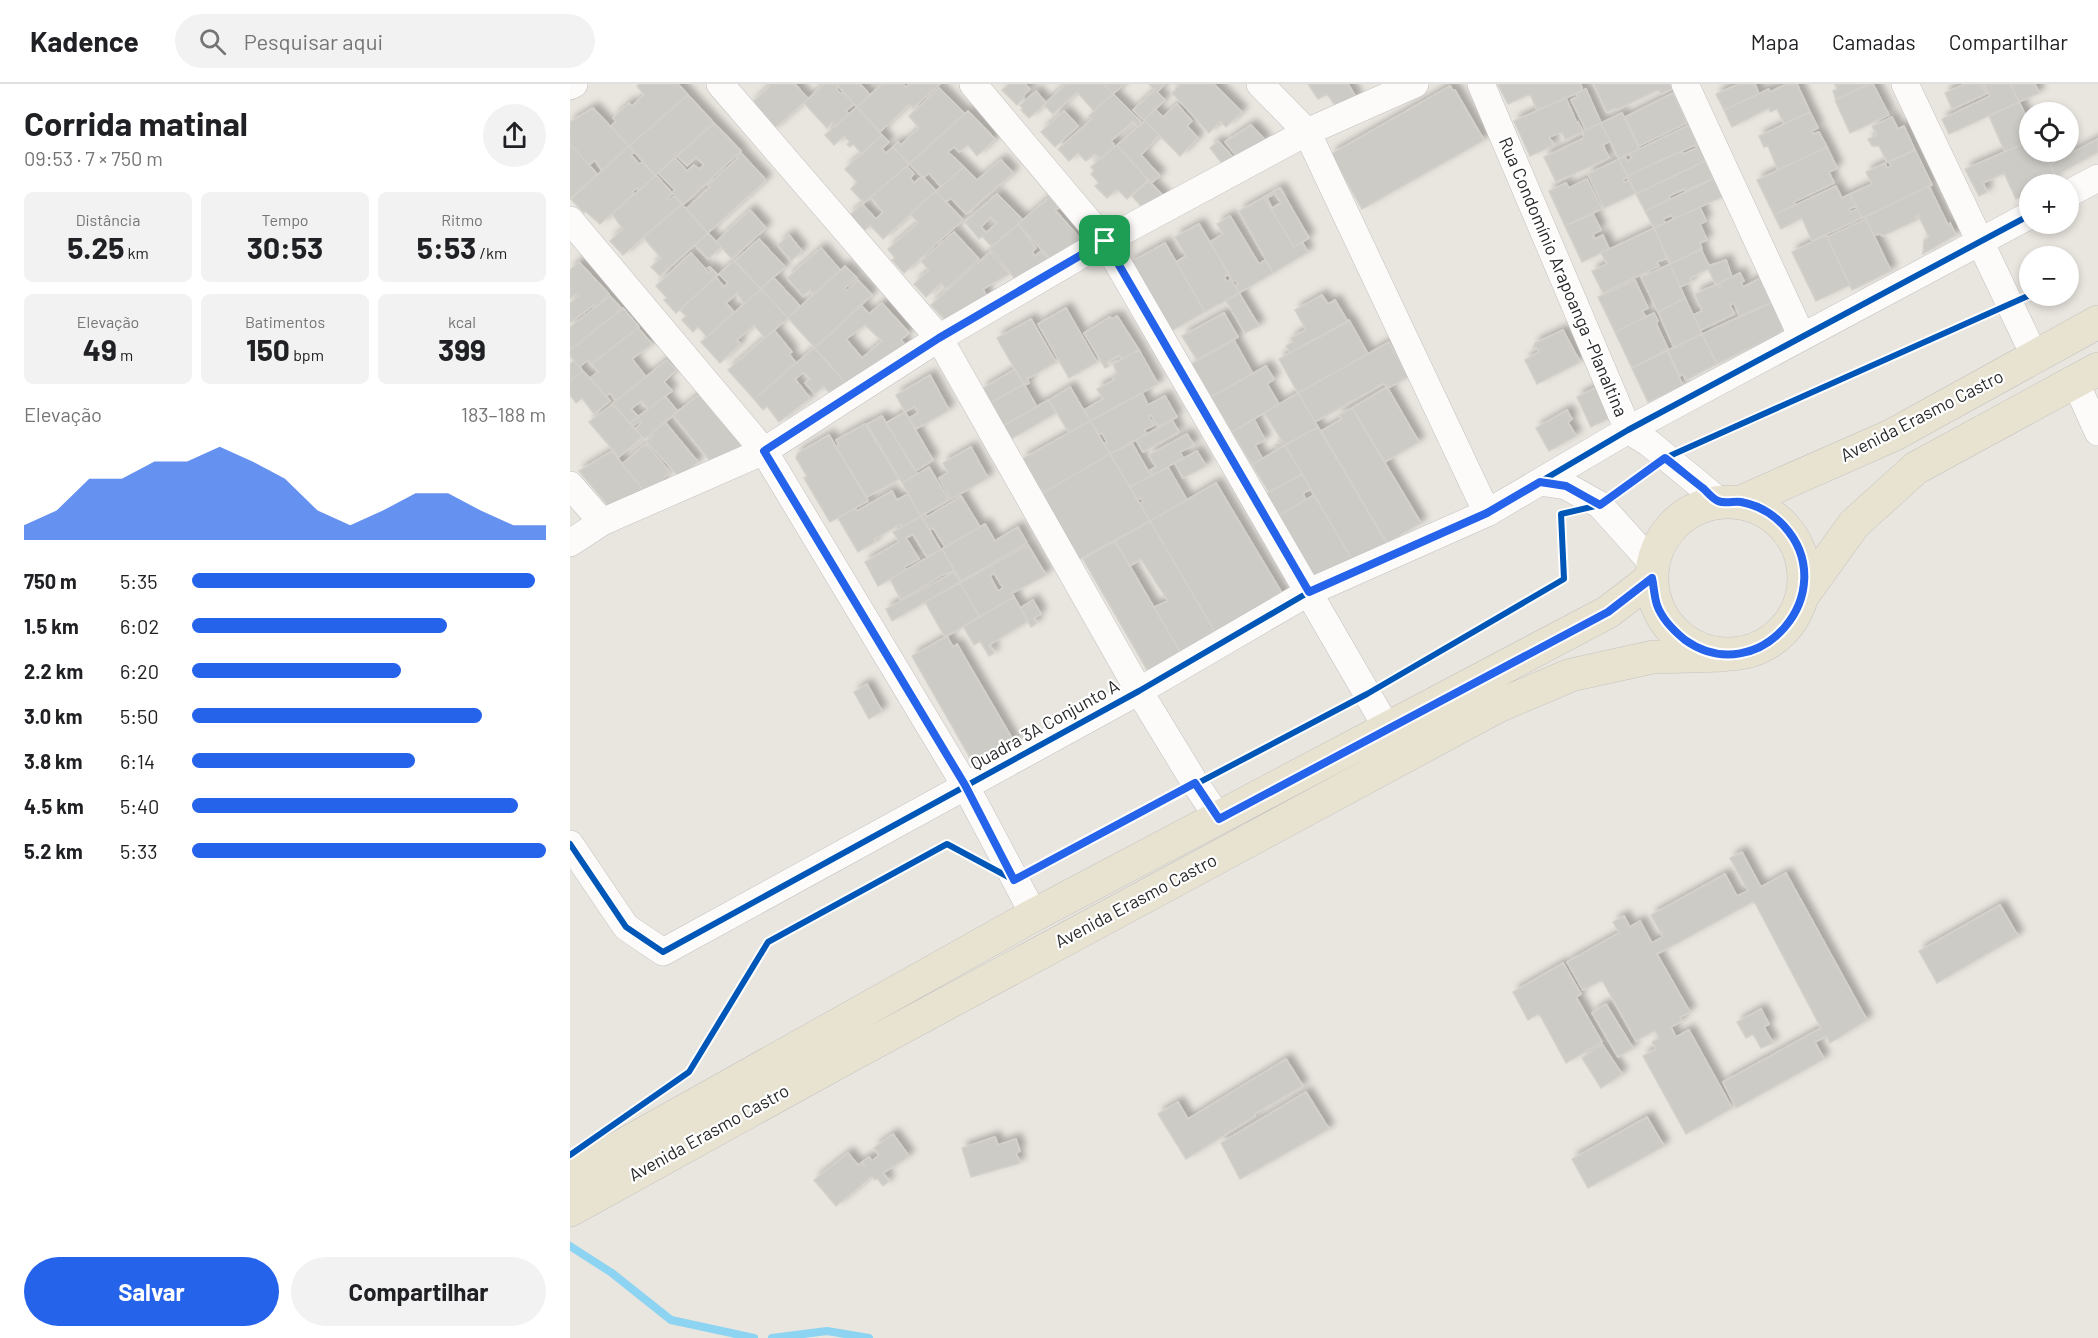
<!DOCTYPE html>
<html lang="pt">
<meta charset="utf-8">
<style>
:root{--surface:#fff;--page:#f2f2f2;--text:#202124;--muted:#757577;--line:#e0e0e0;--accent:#2563eb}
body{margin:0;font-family:Barlow,sans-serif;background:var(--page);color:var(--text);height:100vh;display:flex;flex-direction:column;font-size:22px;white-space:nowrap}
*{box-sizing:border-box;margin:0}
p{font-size:20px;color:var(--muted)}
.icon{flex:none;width:33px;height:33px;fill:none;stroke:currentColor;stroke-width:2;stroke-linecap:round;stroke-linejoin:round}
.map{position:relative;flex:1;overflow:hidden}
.drawer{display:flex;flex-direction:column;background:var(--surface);width:570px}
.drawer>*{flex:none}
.fabs{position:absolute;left:1449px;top:18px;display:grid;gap:12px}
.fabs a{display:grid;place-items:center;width:60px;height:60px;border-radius:50%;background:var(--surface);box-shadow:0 3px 9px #0003;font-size:30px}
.pin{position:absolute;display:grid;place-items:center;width:51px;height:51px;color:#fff;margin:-26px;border-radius:12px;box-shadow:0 3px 9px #0006}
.round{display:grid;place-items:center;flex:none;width:63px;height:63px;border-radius:32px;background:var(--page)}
.headline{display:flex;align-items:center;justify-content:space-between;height:102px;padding:0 24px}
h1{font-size:33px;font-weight:700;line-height:45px}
.metrics{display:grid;grid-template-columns:repeat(3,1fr);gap:9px;height:102px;padding:6px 24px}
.metrics div{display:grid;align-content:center;border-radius:9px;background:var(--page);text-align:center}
.metrics b{font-size:30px;font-weight:700}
.metrics small{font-size:16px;font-weight:400}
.metrics p{font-size:16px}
.chart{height:168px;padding:12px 24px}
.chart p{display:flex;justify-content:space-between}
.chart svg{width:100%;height:108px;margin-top:6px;fill:var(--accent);opacity:.7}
.action{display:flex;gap:12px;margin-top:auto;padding:12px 24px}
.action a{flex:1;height:69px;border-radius:36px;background:var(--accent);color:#fff;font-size:24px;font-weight:700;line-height:69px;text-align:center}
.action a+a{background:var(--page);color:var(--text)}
ul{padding:0 24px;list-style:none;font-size:20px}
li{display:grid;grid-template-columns:96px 72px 1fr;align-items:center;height:45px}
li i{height:15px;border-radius:8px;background:var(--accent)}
header{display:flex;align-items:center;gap:36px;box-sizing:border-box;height:84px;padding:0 30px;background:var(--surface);border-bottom:2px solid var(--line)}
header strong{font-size:28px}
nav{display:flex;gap:33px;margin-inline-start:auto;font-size:21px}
.search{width:420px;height:54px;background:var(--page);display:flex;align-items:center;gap:15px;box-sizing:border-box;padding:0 21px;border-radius:33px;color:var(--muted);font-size:22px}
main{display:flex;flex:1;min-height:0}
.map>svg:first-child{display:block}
</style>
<header>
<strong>Kadence</strong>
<div class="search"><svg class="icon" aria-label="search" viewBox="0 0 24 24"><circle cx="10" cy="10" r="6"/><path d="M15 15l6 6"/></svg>Pesquisar aqui</div>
<nav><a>Mapa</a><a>Camadas</a><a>Compartilhar</a></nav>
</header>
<main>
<section class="drawer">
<div class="headline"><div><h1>Corrida matinal</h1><p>09:53 · 7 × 750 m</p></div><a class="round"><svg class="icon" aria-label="share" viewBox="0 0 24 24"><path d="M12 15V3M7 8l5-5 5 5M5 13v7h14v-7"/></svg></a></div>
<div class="metrics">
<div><p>Distância</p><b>5.25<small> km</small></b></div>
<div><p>Tempo</p><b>30:53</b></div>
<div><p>Ritmo</p><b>5:53<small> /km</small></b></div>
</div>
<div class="metrics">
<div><p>Elevação</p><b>49<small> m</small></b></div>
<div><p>Batimentos</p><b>150<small> bpm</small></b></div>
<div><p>kcal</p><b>399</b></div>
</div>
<div class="chart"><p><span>Elevação</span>183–188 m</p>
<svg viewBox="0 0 160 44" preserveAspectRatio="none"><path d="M0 44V38L10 32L20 19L30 19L40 12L50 12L60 6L70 12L80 19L90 32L100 38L110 32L120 25L130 25L140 32L150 38L160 38V44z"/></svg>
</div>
<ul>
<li><b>750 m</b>5:35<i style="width:97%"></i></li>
<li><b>1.5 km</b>6:02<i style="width:72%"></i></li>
<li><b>2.2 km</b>6:20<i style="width:59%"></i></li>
<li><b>3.0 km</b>5:50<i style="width:82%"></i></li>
<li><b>3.8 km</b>6:14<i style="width:63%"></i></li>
<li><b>4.5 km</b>5:40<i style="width:92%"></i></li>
<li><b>5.2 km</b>5:33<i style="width:100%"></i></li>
</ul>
<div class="action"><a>Salvar</a><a>Compartilhar</a></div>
</section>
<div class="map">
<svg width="1528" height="1254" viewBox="0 0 1528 1254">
<defs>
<filter id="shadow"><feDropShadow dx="5.5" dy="-5.5" stdDeviation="3" flood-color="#0004"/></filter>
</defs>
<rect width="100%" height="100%" fill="#e9e5df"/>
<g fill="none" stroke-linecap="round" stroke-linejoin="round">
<path stroke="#8cd4f1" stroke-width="8" d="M0 1162 42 1189 101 1236 184 1254
M202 1254 257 1247 299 1254"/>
</g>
<path fill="#cdcbc6" stroke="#d4d1cb" stroke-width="1.5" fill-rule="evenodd" filter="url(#shadow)" d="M69 0H108L118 11 59 62 41 42 46 37 43 34 59 19 62 22 74 11 67 2Z
M202 0H225L238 15 201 47 180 23 185 18 184 17Z
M254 0H266L268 3 266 5 271 10 273 8 284 20 276 27 279 30 266 42 262 38 257 44 234 19Z
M266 0H290L300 11 287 23Z
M312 0H333L336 3 340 0H370L343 24 339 20 310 48 287 23Z
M439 0H455L460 5 453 12 454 14 447 21 432 6Z
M496 0H533L543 10 524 27 507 8 483 30 474 21Z
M533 0H554L543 10Z
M579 0H595L587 8 595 16 574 36 563 26 585 6Z
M611 0H644L672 28 656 43 650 37 639 49 602 9Z
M738 0H778L787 15 769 27 757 10 748 15Z
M931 0H1010L1012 4V7L967 26 960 10 938 20 928 1Z
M1026 0H1100L1102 5 1091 10 1088 6 1046 26 1045 24 1037 28 1024 1Z
M1169 0H1185L1189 10 1154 26 1146 10Z
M1217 0H1227L1240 28 1214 40 1207 25 1200 28 1199 24 1162 43 1154 26 1199 5 1200 8Z
M1265 0H1299L1266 16 1263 7 1267 5Z
M1299 0H1303L1319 31 1280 49 1265 16Z
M1395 0H1411L1416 10 1382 25 1375 9Z
M1413 0H1440L1449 18 1379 50 1372 35 1420 12Z
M1440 0H1465L1469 9 1449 18Z
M880 2 883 7 885 6 914 56 792 125 761 70Z
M369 4 395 30 339 80 323 63 328 58 331 61 349 44 339 32Z
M1016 5 1031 39 1016 46 1001 16 1008 13 1006 9Z
M466 7 476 19 459 34 451 26 453 25 450 21Z
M1103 9 1117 39 1069 62 1055 33Z
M543 10 572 39 568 43 563 37 541 57 545 62 530 75 525 70 516 77 508 69 499 77 488 65 522 35 519 32Z
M118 11 144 39 85 91 59 62Z
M996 14 1007 39 1008 38 1013 48 995 56 992 48 979 53 984 61 960 72 944 37Z
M1449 18 1460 40V57L1435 68 1419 32Z
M607 20 622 37 617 42 628 54 610 72 574 36 585 25 593 33Z
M287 23 312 51 292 70 283 60 280 63 277 60 280 58 274 52 264 61 255 51Z
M23 24 59 62 32 87 25 76 19 81 0 60V38Z
M398 27 425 55 407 72 398 61 389 68 384 63 378 68 394 83 371 103 359 89 353 94 339 80Z
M494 27 508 42 485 63 471 48Z
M1240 28 1248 44 1242 47 1243 50 1249 48 1257 63 1208 86 1198 62 1194 63 1189 52Z
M1052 29 1069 65 1049 75 1031 39Z
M1322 33 1328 45 1334 42 1345 66 1317 78 1309 62H1302L1298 55 1307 51 1302 42Z
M575 37 589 51 571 71 590 92 581 99 547 61Z
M144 39 171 67 113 121 102 109 105 106 88 89 105 74 117 87 124 81 129 85 134 81 126 73 117 82 107 72Z
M1031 39 1040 57 1033 61 1039 74 986 98 974 73 1014 54 1013 48Z
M681 41 696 57 668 74 655 58Z
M1119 41 1127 60 1057 92 1049 75 1055 72 1057 77 1062 74 1059 70Z
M312 51 319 58 312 65 316 69 323 63 339 80 294 119 281 105 287 98 275 85Z
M1528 55V68L1485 92 1480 80Z
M648 57 665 75 654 82 640 64Z
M1460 57V68H1473L1486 93 1473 100H1460V108L1446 115 1434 89 1413 99 1417 108 1409 112 1395 85Z
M1128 59 1137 76 1135 77 1066 110 1057 92 1111 67 1113 70 1127 64 1126 61Z
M0 60 27 90 0 115Z
M547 61 578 96 557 115 547 105 537 114 525 102 529 99 521 90 524 87 521 83Z
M59 62 64 68 61 71 69 80 72 78 85 92 69 107 67 104 62 108 64 110 30 140 15 127 14 129 1 115Z
M1257 63 1267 84 1259 88 1264 99 1224 118 1225 121 1204 131 1187 96Z
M1345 66 1362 101 1292 134 1280 110 1302 100 1296 88 1315 79 1317 84 1321 82 1319 78Z
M170 68 196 96 138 149 116 125 140 103 138 101 168 74 166 72Z
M1049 75 1058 93 1053 96 1054 99 1059 96 1066 109 1034 124 1018 90Z
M431 76 443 89 396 130 381 114 376 118 366 107 394 83 407 96Z
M1135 77 1143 94 1115 107 1114 105 1099 112 1100 115 1075 127 1066 110Z
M337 82 344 90 340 94 344 99 352 92 366 107 313 155 300 141 293 148 279 132 292 120 306 135 313 128 301 113Z
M86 91 102 109 97 115 99 116 104 112 112 120 53 171 40 157 53 145 42 130Z
M1146 94 1154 112 1104 135 1102 131 1093 135 1095 139 1084 144 1075 127Z
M1017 95 1032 125 995 142 979 107 996 99 999 104Z
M579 97 597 116 574 125 562 112Z
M1266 102 1272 114 1280 110 1286 122 1279 125 1280 128 1287 125 1292 134 1242 157 1232 134 1211 145 1204 131Z
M1359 102 1378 141 1380 139 1386 151 1353 170 1354 156 1359 153 1348 131 1345 133 1347 136 1312 152 1311 150 1304 151 1295 133Z
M710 104 739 154 724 163 694 113ZM705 109 711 119 702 124 697 114Z
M366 107 393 136 334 189 322 176 325 174 318 165 348 139 340 130Z
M427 110 453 136 422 163 412 152 409 155 395 138ZM421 133 427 139 416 149 411 143Z
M480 113 489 124 485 126 514 159 485 180 448 140Z
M694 113 724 163 732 158 738 168 703 189 669 127Z
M112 120 138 149 90 192 81 183 91 174 73 153Z
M1130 123 1136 137 1130 140 1137 156 1130 159 1132 165 1100 180 1084 144Z
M180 126 196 144 162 175 146 158Z
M1023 130 1031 146 1023 150 1025 155 1033 151 1039 165 1012 178 995 142Z
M660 132 689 180 695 176 703 189 669 209 665 202 668 200 665 196 662 197 661 195 640 158 653 150 647 140Z
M1296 135 1321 187 1282 206 1257 153Z
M448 140 466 164 462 168 465 172 471 167 482 179 446 196 420 164Z
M629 140 659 190 654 193 657 198 661 195 669 209 635 228 606 178 616 172 605 153Z
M1084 144 1097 174 1087 178 1089 182 1033 209 1022 187 1037 180 1031 169Z
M384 148 409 175 376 205 371 199 356 213 344 200 359 186 351 177Z
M138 149 151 163 138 175 125 161Z
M219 151 232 167 221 177 208 161Z
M1256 151 1280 201 1246 217 1222 168Z
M189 155 215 183 191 205 165 177Z
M595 159 635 228 599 248 559 179Z
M251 164 270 186 243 211 240 206 233 212 217 194Z
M1131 165 1139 182 1156 176 1162 193 1146 201 1138 185 1120 194 1121 198 1110 203 1100 180Z
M420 168 439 190 413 205 420 219 380 241 361 221Z
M121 169 139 189 141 187 138 184 140 183 148 191 106 229 94 216 97 214 86 202Z
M164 177 191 205 174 220 167 209 156 219 164 228 137 253 128 243 123 248 112 236 116 232 110 226 146 193 154 203 158 199 149 190Z
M9 178 39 210 26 223 24 221 0 239V219L9 212 7 209 0 215V186Z
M1100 180 1115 214 1088 228 1071 193Z
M275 182 287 194 275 204 276 207 288 196 302 211 245 264 218 234Z
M1170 189 1174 197 1171 198 1173 203 1192 193 1203 218 1170 233 1164 219 1160 221 1164 230 1131 246 1123 231 1132 227 1125 210 1147 200 1149 204 1151 203 1149 199Z
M203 193 230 222 218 234 191 205Z
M1065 196 1078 224 1072 227 1076 233 1045 248 1028 213Z
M191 205 218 234 195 254 184 241 167 256 170 260 150 279 131 258Z
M669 209 689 242 675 249 656 217Z
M752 211 758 220 765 216 778 238 720 269 716 262 723 258 721 254 736 246 725 226Z
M40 212 52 225 0 266V243Z
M1115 214 1132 250 1104 264 1088 228Z
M1208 215 1216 234 1211 249 1147 280 1132 250Z
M312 219 339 249 331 256 338 264 276 299 245 264 291 221 299 230ZM295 241 312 257 292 274 276 255Z
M53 224 69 243 21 280 18 276 9 283 0 272V266Z
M496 224 527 278 499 294 468 240Z
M654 229 668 253 627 276 612 252Z
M1084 229 1088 237 1086 239 1098 265 1062 284 1045 248Z
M547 232 569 266 552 275 549 271 537 278 539 282 535 284 514 249 540 233 542 235Z
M461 235 486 278 457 295 459 299 454 301 427 254Z
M779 236 798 270 728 309 709 275Z
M68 244 82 260 62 275 76 293 46 317 40 309 36 313 20 294 28 288 22 280Z
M204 246 222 268 219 270 226 279 184 315 158 286Z
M993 246 1010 278 967 300 955 276 969 268 966 263 963 264 965 259Z
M1132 250 1147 280 1116 296 1113 290 1110 292 1098 266Z
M664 256 683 290 641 313 621 280Z
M819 258 838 293 818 304 814 299 745 338 728 309Z
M244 264 276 299 259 308 253 302 245 310 235 299 240 295 234 288 225 295 240 314 209 338 197 322 193 326 184 315Z
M569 266 588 300 520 337 514 326 533 315 527 305 544 296 542 292 547 289 543 280Z
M1097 267 1113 302 1078 318 1062 284Z
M97 276 106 286 94 298 102 307 78 325 71 317 61 325 69 333 60 339 42 320Z
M4 277 13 287 0 297V280Z
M696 282 704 295 697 300 709 320 662 348 641 313Z
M445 285 454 300 420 319 412 305Z
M13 287 40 317 24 330 12 314 6 319 0 311V297Z
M360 291 379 326 346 345 339 334 348 329 345 322 335 328 326 311Z
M454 300 467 323 433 342 420 319Z
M1029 302 1044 332 1021 343 1007 313Z
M500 303 520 337 499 349 479 316Z
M817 303 849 358 815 378 782 324Z
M572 309 578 321 595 312 607 333 588 343 581 331 578 332 584 341 574 346 577 350 540 370 534 359 537 358 532 349 529 351 520 337Z
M728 309 748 343 707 366 705 361 713 358 694 329Z
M129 311 170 359V362L141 378 103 331Z
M95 312 108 328 74 355 65 345 71 339 70 337 63 342 60 339Z
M478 316 486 329 441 355 433 342Z
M43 320 72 353 49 373 19 338Z
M782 324 851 439 817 459 751 347 772 335 769 331Z
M997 326 1002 335 998 338 1006 352 979 367 966 344Z
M335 328 363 376 346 387 316 339Z
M312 332 347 390 332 399 297 340Z
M684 335 695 356 685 361 692 374 682 381 662 348Z
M602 336 609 348 573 368 566 356Z
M520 337 540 370 473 409 452 375Z
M95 338 128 378 109 393 76 357 83 352 81 349Z
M295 340 329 395 297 413 266 363 269 361 266 356Z
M748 343 820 465 787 484 715 361Z
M617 350 624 361 610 368 613 374 583 391 580 386 586 383 579 371Z
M259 351 298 417 260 438 234 394 237 392 226 374 228 369Z
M562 359 581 392 560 403 540 370Z
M76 360 100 388 89 398 94 404 78 412 52 380Z
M715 361 732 390 699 408 682 381Z
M401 363 418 394 381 415 369 394 378 389 373 379Z
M42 367 79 413 46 431 9 387Z
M627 367 636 382 613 394 605 379Z
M540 370 580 437 508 476 471 410Z
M359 383 379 416 351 432 332 399Z
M598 383 617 416 580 437 570 420 573 418 571 414 567 416 560 403Z
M732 390 741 405 733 409 736 416 706 433 694 411Z
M646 399 718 519 649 555 580 437Z
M322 407 327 416 338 410 351 432 332 443 330 440 304 455 305 458 288 468 268 434 286 424 287 427Z
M744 411 787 484 750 505 706 433Z
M391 412 410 443 375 463 363 444 360 446 351 432 355 429 357 433Z
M351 432 371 466 357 473 343 450 336 454 349 475 334 483 336 486 308 502 295 478 329 458 323 448Z
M580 437 648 553 612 571 584 523 598 517 571 475 560 482 545 457Z
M415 440 425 457 448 443 457 459 391 497 372 465Z
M545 457 612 571 580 591 513 475Z
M458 461 476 491 442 509 444 513 410 533 390 499ZM424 489 433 504 428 507 420 492Z
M372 465 384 487 372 491 331 516 320 495Z
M384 488 390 498 322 537 316 525Z
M390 499 410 533 375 553 355 518Z
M444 513 458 537 419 561 424 569 419 572 410 557 404 561 393 542Z
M463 516 471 530 464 534 467 539 461 543 450 524Z
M377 552 383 563 387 560 446 661 407 686 342 572Z
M297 600 312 627 299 635 284 608Z
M1172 768 1191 803 1216 789 1297 936 1260 959 1256 952 1245 958 1254 975 1166 1024 1153 998 1251 944 1184 817 1087 870 1120 928 1110 933 1112 937 1101 943 1106 953 1119 946 1162 1024 1116 1050 1073 972 1086 965 1082 958 1089 954 1085 946 1066 957 1032 896 1013 906 997 878 1049 849 1043 838 1054 832 1060 843 1070 837 1082 859 1093 853 1081 831 1155 790 1167 812 1178 807 1160 774Z
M1430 821 1448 852 1367 899 1349 867Z
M993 879 1011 910 1006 913 1032 958 996 979 971 933 968 930 958 936 943 908Z
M1036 920 1063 964 1048 973 1022 929Z
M1191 925 1199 940 1194 943 1203 959 1191 964 1183 950 1176 954 1167 938Z
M1032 960 1052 990 1031 1004 1012 974Z
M716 975 733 1002 684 1030 685 1032 616 1075 588 1030 608 1018 618 1035Z
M736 1008 759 1045 670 1095 651 1059Z
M1077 1033 1094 1062 1018 1104 1002 1075Z
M323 1050 339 1072 313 1089 319 1097 313 1102 307 1094 305 1096 302 1092 266 1122 244 1096 278 1069 288 1081 292 1078 295 1083 292 1078 299 1073 302 1077 309 1071 304 1064Z
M425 1053 428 1061 446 1055 450 1067 446 1069 450 1079 401 1093 392 1064Z"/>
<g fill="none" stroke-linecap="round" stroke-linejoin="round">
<defs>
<path id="street" d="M150 0 369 254 569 607 625 699 649 735
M403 0 535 157 817 644
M690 0 737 48 917 429
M911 0 1058 346 1079 359 1149 417
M1115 0 1232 253
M1335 0 1465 273
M0 2 4 0
M1498 110 1528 94
M0 136 194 367 395 701 464 831
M1505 297 1528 348
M970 398 996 402 1030 421 1083 480
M0 401 32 438
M0 459 32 438 194 367 369 254 535 157 737 48 845 0
M0 760 56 843 93 868 569 607 739 508 917 429 1058 346 1460 131"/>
<path id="primary" d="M1082 494a76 76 0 1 1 152 0a76 76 0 1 1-152 0Z
M1171 418 1323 351 1528 238
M1233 511 1284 440 1346 384 1528 285
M0 1091 464 831 1038 528 1082 494
M0 1126 279 972 928 622 1001 591 1083 573 1154 571"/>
</defs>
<use href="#street" stroke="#c2c1c1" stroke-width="28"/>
<use href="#primary" stroke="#c4c3c1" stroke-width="34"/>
<use href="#street" stroke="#fcfbfa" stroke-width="27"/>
<use href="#primary" stroke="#e8e3d1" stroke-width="33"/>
<defs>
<path id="cycleway" d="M0 760 56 843 93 868 569 607 739 508 917 429 1058 346 1460 131
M0 1071 119 988 198 858 377 760 444 796 797 610 994 495 991 430 1030 421 1095 374 1460 211"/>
</defs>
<use href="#cycleway" stroke="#fff" stroke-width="10"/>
<use href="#cycleway" stroke="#0057b8" stroke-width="6"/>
</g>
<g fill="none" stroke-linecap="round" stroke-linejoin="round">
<defs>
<path id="route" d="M535 157 739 508 917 429 970 398 996 402 1030 421 1095 374C1108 384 1121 395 1134 405 1138 409 1143 415 1148 417 1155 420 1164 417 1171 418 1187 421 1203 430 1214 442 1274 508 1189 608 1115 556 1104 547 1092 535 1087 521 1084 512 1084 503 1082 494L1038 528 649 735 625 699 444 796 395 701 194 367 369 254Z"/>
</defs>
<use href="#route" stroke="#fff" stroke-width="12"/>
<use href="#route" stroke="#2563eb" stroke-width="8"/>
</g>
<g text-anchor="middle" stroke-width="4.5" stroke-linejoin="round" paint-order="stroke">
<g font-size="18" fill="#2a2a2a" stroke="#fff">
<text transform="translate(993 193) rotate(67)" y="6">Rua Condomínio Arapoanga -Planaltina</text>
<text transform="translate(1352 332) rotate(-27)" y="6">Avenida Erasmo Castro</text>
<text transform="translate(475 641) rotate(-29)" y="6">Quadra 3A Conjunto A</text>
<text transform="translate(566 817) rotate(-28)" y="6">Avenida Erasmo Castro</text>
<text transform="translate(139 1049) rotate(-29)" y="6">Avenida Erasmo Castro</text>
</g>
</g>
</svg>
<div class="fabs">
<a><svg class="icon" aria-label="locate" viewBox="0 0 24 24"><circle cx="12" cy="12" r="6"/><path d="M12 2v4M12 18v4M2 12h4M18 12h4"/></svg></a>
<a>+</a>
<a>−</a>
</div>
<div class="pin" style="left:535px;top:157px;background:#1e9e55"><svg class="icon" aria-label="arrive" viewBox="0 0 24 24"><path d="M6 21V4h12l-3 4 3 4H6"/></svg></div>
</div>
</main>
